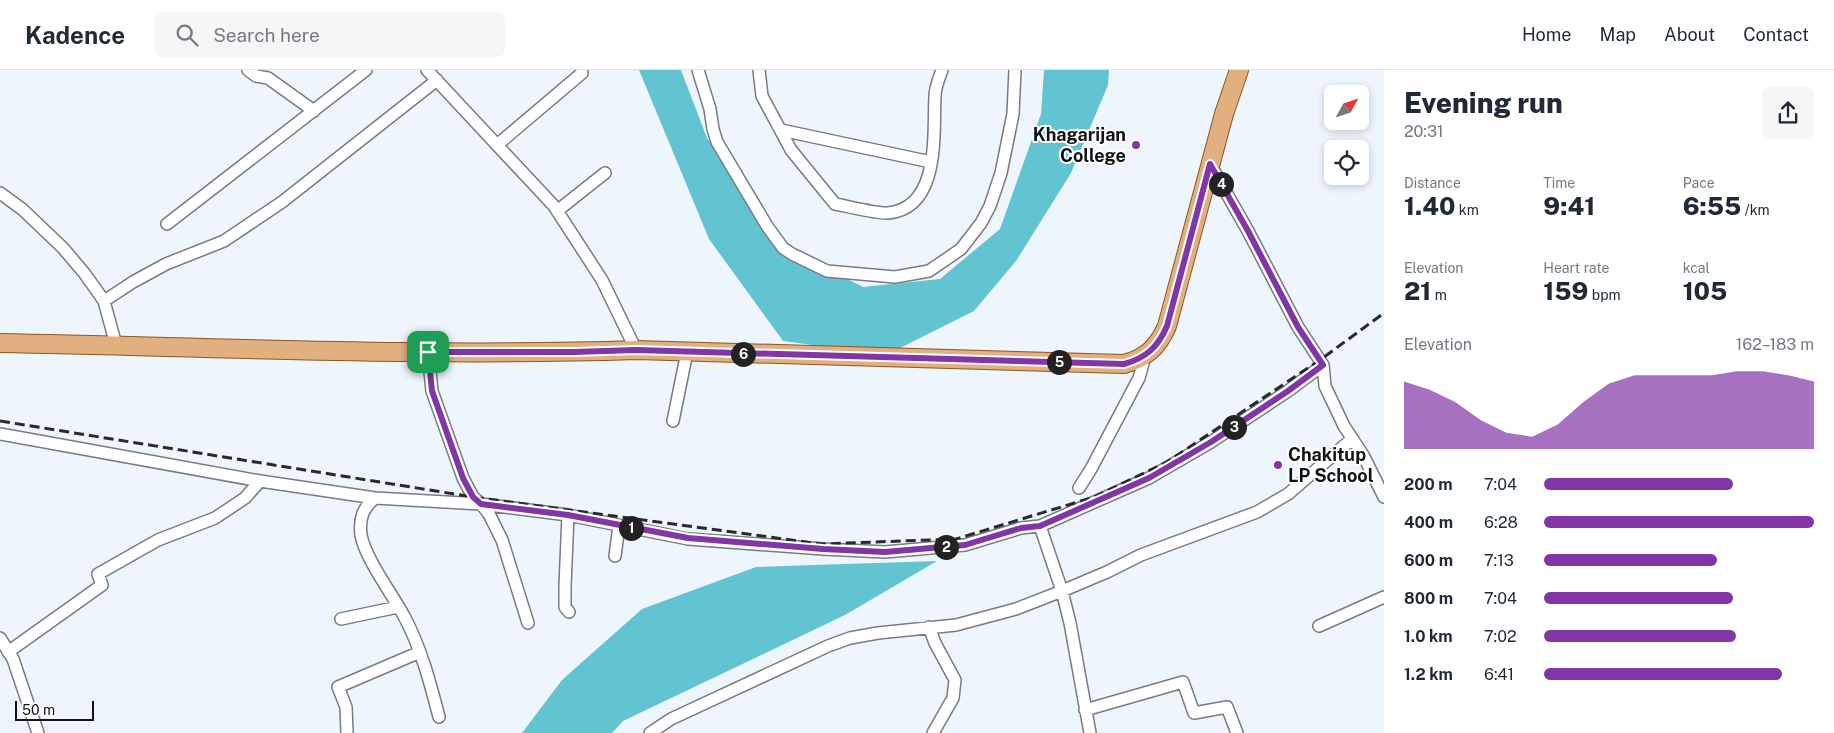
<!DOCTYPE html>
<meta charset="utf-8">
<style>
:root{--surface:#fff;--page:#f6f6f7;--text:#1f2937;--muted:#747a83;--line:#e0e1e3;--accent:#8235a6}
body{margin:0;font-family:"Public Sans",sans-serif;background:var(--page);color:var(--text);height:100vh;display:flex;flex-direction:column;font-size:19px;white-space:nowrap}
*{box-sizing:border-box;margin:0}
p{font-size:16px;color:var(--muted)}
.icon{flex:none;width:28px;height:28px;fill:none;stroke:currentColor;stroke-width:2;stroke-linecap:round;stroke-linejoin:round}
.map{position:relative;flex:1;overflow:hidden}
.side{display:flex;flex-direction:column;background:var(--surface);width:450px}
.side>*{flex:none}
.needle{width:32px;rotate:50deg}
.tools{position:absolute;left:1324px;top:15px;display:grid;gap:10px}
.tools a{display:grid;place-items:center;width:45px;height:45px;border-radius:8px;background:var(--surface);box-shadow:0 2px 8px #0003;font-size:25px}
.scale{position:absolute;left:15px;bottom:12px;width:79px;box-sizing:border-box;padding-left:5px;border:2px solid #101215;border-top:0;font-size:14px;line-height:18px;white-space:nowrap;color:#101215;-webkit-text-stroke:4px #fff;paint-order:stroke}
.pin{position:absolute;display:grid;place-items:center;width:42px;height:42px;color:#fff;margin:-21px;border-radius:10px;box-shadow:0 2px 8px #0006}
.km{position:absolute;width:25px;height:25px;margin:-12px;border-radius:50%;background:#222;color:#fff;font-size:14px;line-height:25px;text-align:center}
.round{display:grid;place-items:center;flex:none;width:52px;height:52px;border-radius:8px;background:var(--page)}
.head{display:flex;align-items:center;justify-content:space-between;height:85px;padding:0 20px}
h1{font-size:28px;font-weight:800;line-height:38px}
.stats{display:grid;grid-template-columns:repeat(3,1fr);gap:8px;height:85px;padding:5px 20px}
.stats div{display:grid;align-content:center}
.stats b{font-size:25px;font-weight:800}
.stats small{font-size:14px;font-weight:400}
.stats p{font-size:14px}
.chart{height:140px;padding:10px 20px}
.chart p{display:flex;justify-content:space-between}
.chart svg{width:100%;height:90px;margin-top:5px;fill:var(--accent);opacity:.7}
ul{padding:0 20px;list-style:none;font-size:16px}
li{display:grid;grid-template-columns:80px 60px 1fr;align-items:center;height:38px}
li i{height:12px;border-radius:6px;background:var(--accent)}
header{display:flex;align-items:center;gap:30px;box-sizing:border-box;height:70px;padding:0 25px;background:var(--surface);border-bottom:1px solid var(--line)}
header strong{font-size:24px}
nav{display:flex;gap:28px;margin-inline-start:auto;font-size:18px}
.search{width:350px;height:45px;background:var(--page);display:flex;align-items:center;gap:12px;box-sizing:border-box;padding:0 18px;border-radius:8px;color:var(--muted);font-size:19px}
main{display:flex;flex:1;min-height:0}
.map>svg:first-child{display:block}
</style>
<header>
<strong>Kadence</strong>
<div class="search"><svg class="icon" aria-label="search" viewBox="0 0 24 24"><circle cx="10" cy="10" r="6"/><path d="M15 15l6 6"/></svg>Search here</div>
<nav><a>Home</a><a>Map</a><a>About</a><a>Contact</a></nav>
</header>
<main>
<div class="map">
<svg width="1384" height="663" viewBox="0 0 1384 663">
<rect width="100%" height="100%" fill="#eff5fd"/>
<path fill="#62c4d0" d="M639 0H681L707 68 783 176 863 217 940 209 1000 159 1041 44 1044 0H1109L1108 15 1071 103 1016 191 974 241 886 285 783 271 709 169Z
M937 491 845 545 623 651 612 663H522L562 610 642 539 756 497Z"/>
<g fill="none" stroke-linecap="round" stroke-linejoin="round">
<defs>
<path id="minor" d="M248 0 256 6 268 8 314 41
M427 0 554 136 602 210 636 280
M698 0 710 39 713 59 717 72 767 156 783 178 792 184 827 201 895 207 929 201 961 179 981 153 990 136 1001 103 1013 44 1015 0
M759 0 762 26 791 80 835 134C847 136 878 144 888 143 941 138 933 63 935 26 935 18 939 8 942 0
M781 60 931 92
M497 75 582 3
M1210 94 1248 161 1298 257 1323 295 1325 316 1344 356 1363 385 1384 427
M0 123 22 139 63 178 85 204 104 231 116 275
M557 141 605 103
M167 154 366 0
M104 231 133 212 166 194 224 171 282 132 437 10
M428 282 432 321 463 408 473 427 481 434 489 444 502 470 528 553
M673 351 687 282
M0 364 260 411 375 428 481 434 568 445 688 469 823 479 885 482 965 475 1021 458 1040 456 1149 408 1211 372 1288 321 1323 295
M1079 418 1091 399 1139 308 1145 286
M375 428C363 438 359 448 361 465 365 488 392 524 404 546 421 578 430 612 439 647
M568 445 565 516V537L569 542
M1040 456 1062 521 1070 553 1090 663
M615 486 619 456
M341 549 398 537
M1319 556 1384 527
M929 557 935 573 955 610 953 628 933 663
M0 568 13 589 38 663
M8 582 102 515 98 504 158 470 215 448 245 428 260 411
M1085 640 1183 612 1194 643 1227 637 1237 663
M347 663 346 637 338 617 420 582
M650 663 671 649 828 576 850 568 878 563 956 555 1016 539 1062 521 1107 502 1141 485 1257 442 1288 424 1352 369"/>
<path id="primary" d="M0 273C212 277 424 287 636 280L1124 294C1146 288 1158 277 1167 256L1224 44 1239 0"/>
</defs>
<use href="#minor" stroke="#777c83" stroke-width="14"/>
<use href="#primary" stroke="#8c5623" stroke-width="20"/>
<use href="#minor" stroke="#fff" stroke-width="11"/>
<use href="#primary" stroke="#e2af7f" stroke-width="18"/>
<path stroke="#282a2e" stroke-width="3" stroke-dasharray="10 5" stroke-linecap="butt" d="M0 351 473 427 821 474 956 469 1094 427 1167 392 1320 290 1384 243"/>
</g>
<g fill="none" stroke-linecap="round" stroke-linejoin="round">
<defs>
<path id="route" d="M1210 94 1248 161 1298 257 1323 295 1288 321 1211 372 1149 408 1040 456 1021 458 965 475 885 482 823 479 688 468 568 445 481 434 473 427 463 408 432 321 428 282H574L636 280 1124 294C1146 288 1158 277 1167 256Z"/>
</defs>
<use href="#route" stroke="#fff" stroke-width="10"/>
<use href="#route" stroke="#8235a6" stroke-width="6"/>
</g>
<g fill="#8235a6" stroke="#fff" stroke-width="2">
<circle cx="1136" cy="75" r="5"/>
<circle cx="1278" cy="395" r="5"/>
</g>
<g text-anchor="middle" stroke-width="4" stroke-linejoin="round" paint-order="stroke">
<g font-size="18" font-weight="bold" fill="#101215" stroke="#fff" text-anchor="end">
<text x="1126" y="71">Khagarijan<tspan x="1126" dy="21">College</tspan></text>
<text x="1288" y="391" text-anchor="start">Chakitup<tspan x="1288" dy="21">LP School</tspan></text>
</g>
</g>
</svg>
<div class="tools">
<a><svg class="needle" viewBox="-14 -14 28 28"><path d="M0-13l5 13h-10z" fill="#e53935"/><path d="M0 13l5-13h-10z" fill="#747a83"/></svg></a>
<a><svg class="icon" aria-label="locate" viewBox="0 0 24 24"><circle cx="12" cy="12" r="6"/><path d="M12 2v4M12 18v4M2 12h4M18 12h4"/></svg></a>
</div>
<div class="scale">50 m</div>
<div class="pin" style="left:428px;top:282px;background:#1e9e55"><svg class="icon" aria-label="arrive" viewBox="0 0 24 24"><path d="M6 21V4h12l-3 4 3 4H6"/></svg></div>
<b class="km" style="left:631px;top:458px">1</b>
<b class="km" style="left:946px;top:477px">2</b>
<b class="km" style="left:1234px;top:357px">3</b>
<b class="km" style="left:1221px;top:114px">4</b>
<b class="km" style="left:1059px;top:292px">5</b>
<b class="km" style="left:743px;top:284px">6</b>
</div>
<section class="side">
<div class="head"><div><h1>Evening run</h1><p>20:31</p></div><a class="round"><svg class="icon" aria-label="share" viewBox="0 0 24 24"><path d="M12 15V3M7 8l5-5 5 5M5 13v7h14v-7"/></svg></a></div>
<div class="stats">
<div><p>Distance</p><b>1.40<small> km</small></b></div>
<div><p>Time</p><b>9:41</b></div>
<div><p>Pace</p><b>6:55<small> /km</small></b></div>
</div>
<div class="stats">
<div><p>Elevation</p><b>21<small> m</small></b></div>
<div><p>Heart rate</p><b>159<small> bpm</small></b></div>
<div><p>kcal</p><b>105</b></div>
</div>
<div class="chart"><p><span>Elevation</span>162–183 m</p>
<svg viewBox="0 0 160 44" preserveAspectRatio="none"><path d="M0 44V11L10 15L20 21L30 30L40 36L50 38L60 32L70 21L80 12L90 8L100 8L110 8L120 8L130 6L140 6L150 8L160 11V44z"/></svg>
</div>
<ul>
<li><b>200 m</b>7:04<i style="width:70%"></i></li>
<li><b>400 m</b>6:28<i style="width:100%"></i></li>
<li><b>600 m</b>7:13<i style="width:64%"></i></li>
<li><b>800 m</b>7:04<i style="width:70%"></i></li>
<li><b>1.0 km</b>7:02<i style="width:71%"></i></li>
<li><b>1.2 km</b>6:41<i style="width:88%"></i></li>
</ul>
</section>
</main>
